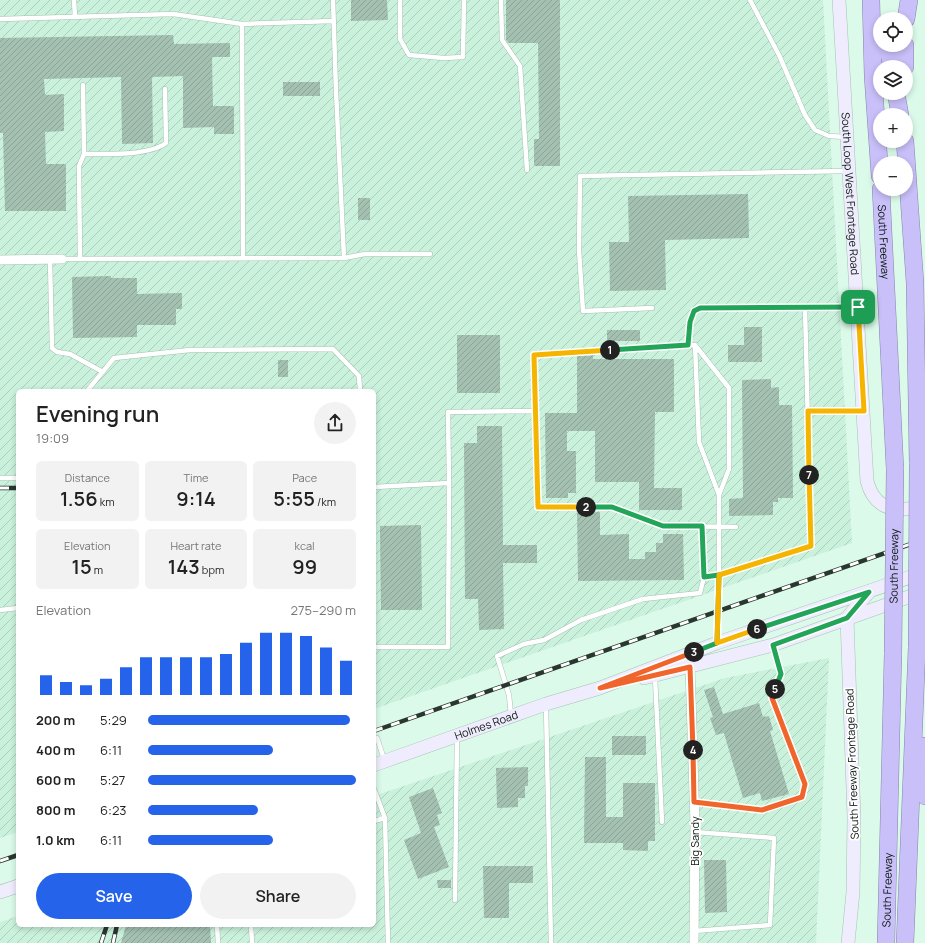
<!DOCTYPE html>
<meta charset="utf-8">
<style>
:root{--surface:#fff;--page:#f2f2f2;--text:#222;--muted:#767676;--accent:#2563eb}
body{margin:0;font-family:Manrope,sans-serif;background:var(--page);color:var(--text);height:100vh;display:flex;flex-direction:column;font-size:15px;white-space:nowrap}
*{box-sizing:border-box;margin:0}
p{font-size:13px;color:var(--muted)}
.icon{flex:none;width:22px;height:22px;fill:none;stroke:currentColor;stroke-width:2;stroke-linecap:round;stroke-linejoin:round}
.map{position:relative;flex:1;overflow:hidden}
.drawer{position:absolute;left:16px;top:389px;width:360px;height:538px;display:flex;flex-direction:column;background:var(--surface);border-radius:6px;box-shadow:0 2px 6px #0003}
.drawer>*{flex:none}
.tools{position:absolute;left:873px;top:12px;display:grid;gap:8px}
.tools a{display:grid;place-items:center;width:40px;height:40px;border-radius:50%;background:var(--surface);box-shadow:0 2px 6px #0003;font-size:20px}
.pin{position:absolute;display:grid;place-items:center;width:34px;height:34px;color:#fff;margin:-17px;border-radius:8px;box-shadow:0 2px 6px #0006}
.km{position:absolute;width:20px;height:20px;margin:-10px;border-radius:50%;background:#222;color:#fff;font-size:11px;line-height:20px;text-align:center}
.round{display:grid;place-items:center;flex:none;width:42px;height:42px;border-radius:21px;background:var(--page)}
.head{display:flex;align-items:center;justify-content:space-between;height:68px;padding:0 20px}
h1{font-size:22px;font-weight:600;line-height:30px}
.figures{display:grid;grid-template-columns:repeat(3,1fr);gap:6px;height:68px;padding:4px 20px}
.figures div{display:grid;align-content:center;border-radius:6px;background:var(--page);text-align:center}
.figures b{font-size:20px;font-weight:600}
.figures small{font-size:11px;font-weight:400}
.figures p{font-size:11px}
.chart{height:112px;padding:8px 20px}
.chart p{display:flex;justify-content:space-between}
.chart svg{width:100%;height:72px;margin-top:4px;stroke:var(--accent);stroke-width:6}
.action{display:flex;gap:8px;margin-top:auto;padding:8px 20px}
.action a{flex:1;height:46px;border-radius:24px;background:var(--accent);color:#fff;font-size:16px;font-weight:600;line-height:46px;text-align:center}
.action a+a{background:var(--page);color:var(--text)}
ul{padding:0 20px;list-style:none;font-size:13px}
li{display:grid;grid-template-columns:64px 48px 1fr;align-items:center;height:30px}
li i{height:10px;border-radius:5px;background:var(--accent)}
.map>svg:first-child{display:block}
</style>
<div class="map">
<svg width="925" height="943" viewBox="0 0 925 943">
<defs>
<pattern id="industrial-furrows" width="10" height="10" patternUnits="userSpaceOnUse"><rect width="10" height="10" fill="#caf1dc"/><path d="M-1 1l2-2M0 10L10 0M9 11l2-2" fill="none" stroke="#accebc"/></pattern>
<pattern id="building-hatch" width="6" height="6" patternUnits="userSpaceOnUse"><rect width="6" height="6" fill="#a3c0b1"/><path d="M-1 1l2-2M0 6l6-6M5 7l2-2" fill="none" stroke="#8ba497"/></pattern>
</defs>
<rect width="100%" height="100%" fill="#dbfaea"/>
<path fill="url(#industrial-furrows)" d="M0 0H823L852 543 374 709V391H18V832L0 838Z
M829 658 816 943H0V922L18 916V925H374V796L725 678Z"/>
<path fill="url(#building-hatch)" d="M351 0H387L388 20 351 21Z
M506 0H560V166H534V139H539L538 43H509L506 40Z
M173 35 174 44 230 43V57H212L213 106H234V134H214V127L183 128V76L152 77 153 143 122 144 121 77 44 79 45 95 64 94V131L45 132 46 164H66V211H5L3 133H0V38Z
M283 82H320V96H283Z
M748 194 749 238 665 240 666 290 610 291 609 242H629L628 196Z
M358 198H370V220H358Z
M111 276V278H137V294L182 293V309H176V325H137V337L73 338 72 277Z
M744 327H762V362H728V345H744Z
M607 330H640V341H607Z
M457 335H500V393H457Z
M593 355V359H674V412H655L654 488H682V510H639V482H595V431H567V451H576V493H568V498H546L545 413H577V356Z
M278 360H288V377H278Z
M771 379V388L779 387V405H792L793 498H778V502H773V515L729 516V499L743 498 742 380Z
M477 426H502L503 545H537V563H503L504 629 479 630 478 599H465L464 443H477Z
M600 512V535L629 534V559H645V552H656V543H663V534H683L684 580 578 581 577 513Z
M421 525 422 610H381L380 526Z
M714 687 723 714 759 703 763 717 769 716 773 730 770 731 789 794 762 801 760 793 743 798 724 733 716 735 710 718 713 717 704 690Z
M612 736H646V755H612Z
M585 757H606V817H623V783H655V841H648V851L623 850V843H584Z
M528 767V786H525V798H518V807L497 808 496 768Z
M433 788 442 813 437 815 440 825 434 827 449 867 418 879 404 840 421 833 409 797Z
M704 860H726L727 912 705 913Z
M483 866H533V883H509V918H484Z
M437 880H451V888H438Z
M126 925H210L211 943H121Z"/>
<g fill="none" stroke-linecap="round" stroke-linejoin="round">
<defs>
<path id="lane" d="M74 0 75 17
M400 0V39L409 55 444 58 463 57 464 0
M501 0 502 40 520 66 527 170
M750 0 779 55 805 115 815 130 829 136 846 137
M0 19 173 14 242 24 334 21
M242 24 243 258
M84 154C106 154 148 156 166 143L165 89
M344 258 365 254H430
M62 259 344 258 336 91 333 0
M80 259 79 166 84 154 83 85
M50 260 52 348 57 352 70 354 103 372
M652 308 583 311 579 250 580 176 848 171
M688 345 690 322 694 311 700 308 855 307
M695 345 534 355 538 507H612L663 526 736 527
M695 345 729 388V469L719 495V610L717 642
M695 345 699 442 719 495
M87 391 114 358 190 350 333 349 359 376 360 391
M808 411H861
M0 478H18
M374 487 449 483
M704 577 719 575 811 546 805 307
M0 610 18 608
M374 647H448L449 483 448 412 536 411
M655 677 662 822
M546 706 551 943
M511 715 509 695 497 656 524 644 544 640 581 620 643 599 700 593 704 577 702 526
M377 738 384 759
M374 789 385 818
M694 803 762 810 802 797 805 784 772 698 781 674 774 646
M374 821 385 818 388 943
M455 900 457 736
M217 925 218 943
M251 925 252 943
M694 931 770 925 774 838 695 832"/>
<path id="street" d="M0 260 62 259
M690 667 695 824 694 943"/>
<g id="secondary">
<path id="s1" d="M839 0 867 481C875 512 899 513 925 505"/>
<path d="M644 678 773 645 925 591"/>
<path id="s2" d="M374 765 546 704 600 688 717 643 925 572"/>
<path d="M0 892 18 886"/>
<path d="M848 943 853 892 854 818 847 618 869 592"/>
</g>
<g id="highway">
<path d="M871 0 873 76 880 176"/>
<path d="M906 19 909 0"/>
<path d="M887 45 892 67"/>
<path d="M905 67V45"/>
<path d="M896 93 900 115"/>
<path d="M905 141 915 283 918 464"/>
<path id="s3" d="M881 189 895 469"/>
<path d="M923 746 925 796"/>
<path id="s4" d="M886 943 893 653"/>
<path d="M905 943 917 647"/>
</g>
</defs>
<use href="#lane" stroke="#a5c3b3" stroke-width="5.5"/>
<use href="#street" stroke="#a5c3b3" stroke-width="10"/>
<use href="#secondary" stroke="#a5c3b3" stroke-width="14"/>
<use href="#highway" stroke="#8684a8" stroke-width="18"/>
<use href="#lane" stroke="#fff" stroke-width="4.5"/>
<use href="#street" stroke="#fff" stroke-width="9"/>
<use href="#secondary" stroke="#efecfd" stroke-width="13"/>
<use href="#highway" stroke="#c9bff9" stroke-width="17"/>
<defs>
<path id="rail" d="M0 488H18
M374 731 925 539
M0 861 18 855
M101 943 107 925
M113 943 117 925"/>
</defs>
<use href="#rail" stroke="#293730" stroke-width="4.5"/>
<use href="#rail" stroke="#fff" stroke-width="3" stroke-dasharray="9" stroke-linecap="butt"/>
<defs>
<g id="highway-bridge">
<path d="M917 647 918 464"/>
<path id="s5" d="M893 653 895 469"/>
</g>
</defs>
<use href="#highway-bridge" stroke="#8684a8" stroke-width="18" stroke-linecap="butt"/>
<use href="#highway-bridge" stroke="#c9bff9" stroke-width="17"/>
</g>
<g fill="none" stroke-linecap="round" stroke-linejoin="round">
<defs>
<path id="split-1" d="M610 350 688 345 690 322 694 311 700 308 858 307"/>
<path id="split-2" d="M586 507H538L534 355 610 350"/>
<path id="split-3" d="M586 507H612L663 526H702L704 577 719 575 717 643 694 652"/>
<path id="split-4" d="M693 750 690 667 600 688 694 652"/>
<path id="split-5" d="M693 750 694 802 762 810 802 797 805 784 772 698 775 689"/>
<path id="split-6" d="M757 629 869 592 847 618 773 645 781 674 775 689"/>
<path id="split-7" d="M757 629 717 643 719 575 811 546 809 475"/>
<path id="split-8" d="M809 475 808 411H864L858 307"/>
</defs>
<use href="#split-1" stroke="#fff" stroke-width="8"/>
<use href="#split-2" stroke="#fff" stroke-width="8"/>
<use href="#split-3" stroke="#fff" stroke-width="8"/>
<use href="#split-4" stroke="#fff" stroke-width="8"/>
<use href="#split-5" stroke="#fff" stroke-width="8"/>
<use href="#split-6" stroke="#fff" stroke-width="8"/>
<use href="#split-7" stroke="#fff" stroke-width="8"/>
<use href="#split-8" stroke="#fff" stroke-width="8"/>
<use href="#split-1" stroke="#22a559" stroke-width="5"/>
<use href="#split-2" stroke="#f5b400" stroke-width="5"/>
<use href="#split-3" stroke="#22a559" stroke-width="5"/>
<use href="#split-4" stroke="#f0652b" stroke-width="5"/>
<use href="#split-5" stroke="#f0652b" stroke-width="5"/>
<use href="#split-6" stroke="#22a559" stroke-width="5"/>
<use href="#split-7" stroke="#f5b400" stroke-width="5"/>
<use href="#split-8" stroke="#f5b400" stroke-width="5"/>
</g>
<g text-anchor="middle" stroke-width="3.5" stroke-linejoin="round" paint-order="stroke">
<g font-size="11" fill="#0b1611" stroke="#fff">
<text dy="4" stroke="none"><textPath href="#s1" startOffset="194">South Loop West Frontage Road</textPath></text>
<text dy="4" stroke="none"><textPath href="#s3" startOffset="53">South Freeway</textPath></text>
<text dy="4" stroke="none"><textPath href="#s5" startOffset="87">South Freeway</textPath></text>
<text dy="4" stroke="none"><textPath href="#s2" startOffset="119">Holmes Road</textPath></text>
<text transform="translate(852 764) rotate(-92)" y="4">South Freeway Frontage Road</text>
<text transform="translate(695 841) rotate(-90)" y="4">Big Sandy</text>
<text dy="4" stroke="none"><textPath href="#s4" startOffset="53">South Freeway</textPath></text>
</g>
</g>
</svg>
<div class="tools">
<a><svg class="icon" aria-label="locate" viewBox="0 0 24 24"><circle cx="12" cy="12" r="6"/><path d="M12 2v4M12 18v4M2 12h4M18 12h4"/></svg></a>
<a><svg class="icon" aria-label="layers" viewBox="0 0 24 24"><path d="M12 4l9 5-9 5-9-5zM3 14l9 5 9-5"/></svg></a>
<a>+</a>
<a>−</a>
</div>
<div class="pin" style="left:858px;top:307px;background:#1e9e55"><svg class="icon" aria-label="arrive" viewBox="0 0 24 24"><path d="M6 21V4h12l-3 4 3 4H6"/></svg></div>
<b class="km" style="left:610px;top:350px">1</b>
<b class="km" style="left:586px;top:507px">2</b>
<b class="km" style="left:694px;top:652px">3</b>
<b class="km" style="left:693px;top:750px">4</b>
<b class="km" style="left:775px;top:689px">5</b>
<b class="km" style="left:757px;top:629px">6</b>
<b class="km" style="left:809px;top:475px">7</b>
<section class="drawer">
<div class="head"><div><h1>Evening run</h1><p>19:09</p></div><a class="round"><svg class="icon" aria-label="share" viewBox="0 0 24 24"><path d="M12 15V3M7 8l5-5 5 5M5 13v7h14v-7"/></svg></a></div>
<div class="figures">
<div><p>Distance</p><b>1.56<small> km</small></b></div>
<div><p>Time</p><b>9:14</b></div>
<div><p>Pace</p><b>5:55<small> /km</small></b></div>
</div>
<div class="figures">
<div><p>Elevation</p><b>15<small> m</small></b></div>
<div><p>Heart rate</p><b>143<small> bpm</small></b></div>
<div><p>kcal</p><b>99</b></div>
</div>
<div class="chart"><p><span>Elevation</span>275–290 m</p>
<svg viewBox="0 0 160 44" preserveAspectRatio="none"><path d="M5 44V32M15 44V36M25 44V38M35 44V34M45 44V27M55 44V21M65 44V21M75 44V21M85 44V21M95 44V19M105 44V12M115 44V6M125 44V6M135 44V8M145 44V15M155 44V23"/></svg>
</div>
<ul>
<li><b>200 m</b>5:29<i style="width:97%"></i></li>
<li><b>400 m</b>6:11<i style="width:60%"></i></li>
<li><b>600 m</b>5:27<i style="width:100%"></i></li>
<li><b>800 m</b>6:23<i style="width:53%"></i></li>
<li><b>1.0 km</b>6:11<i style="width:60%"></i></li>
</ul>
<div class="action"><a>Save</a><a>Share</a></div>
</section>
</div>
